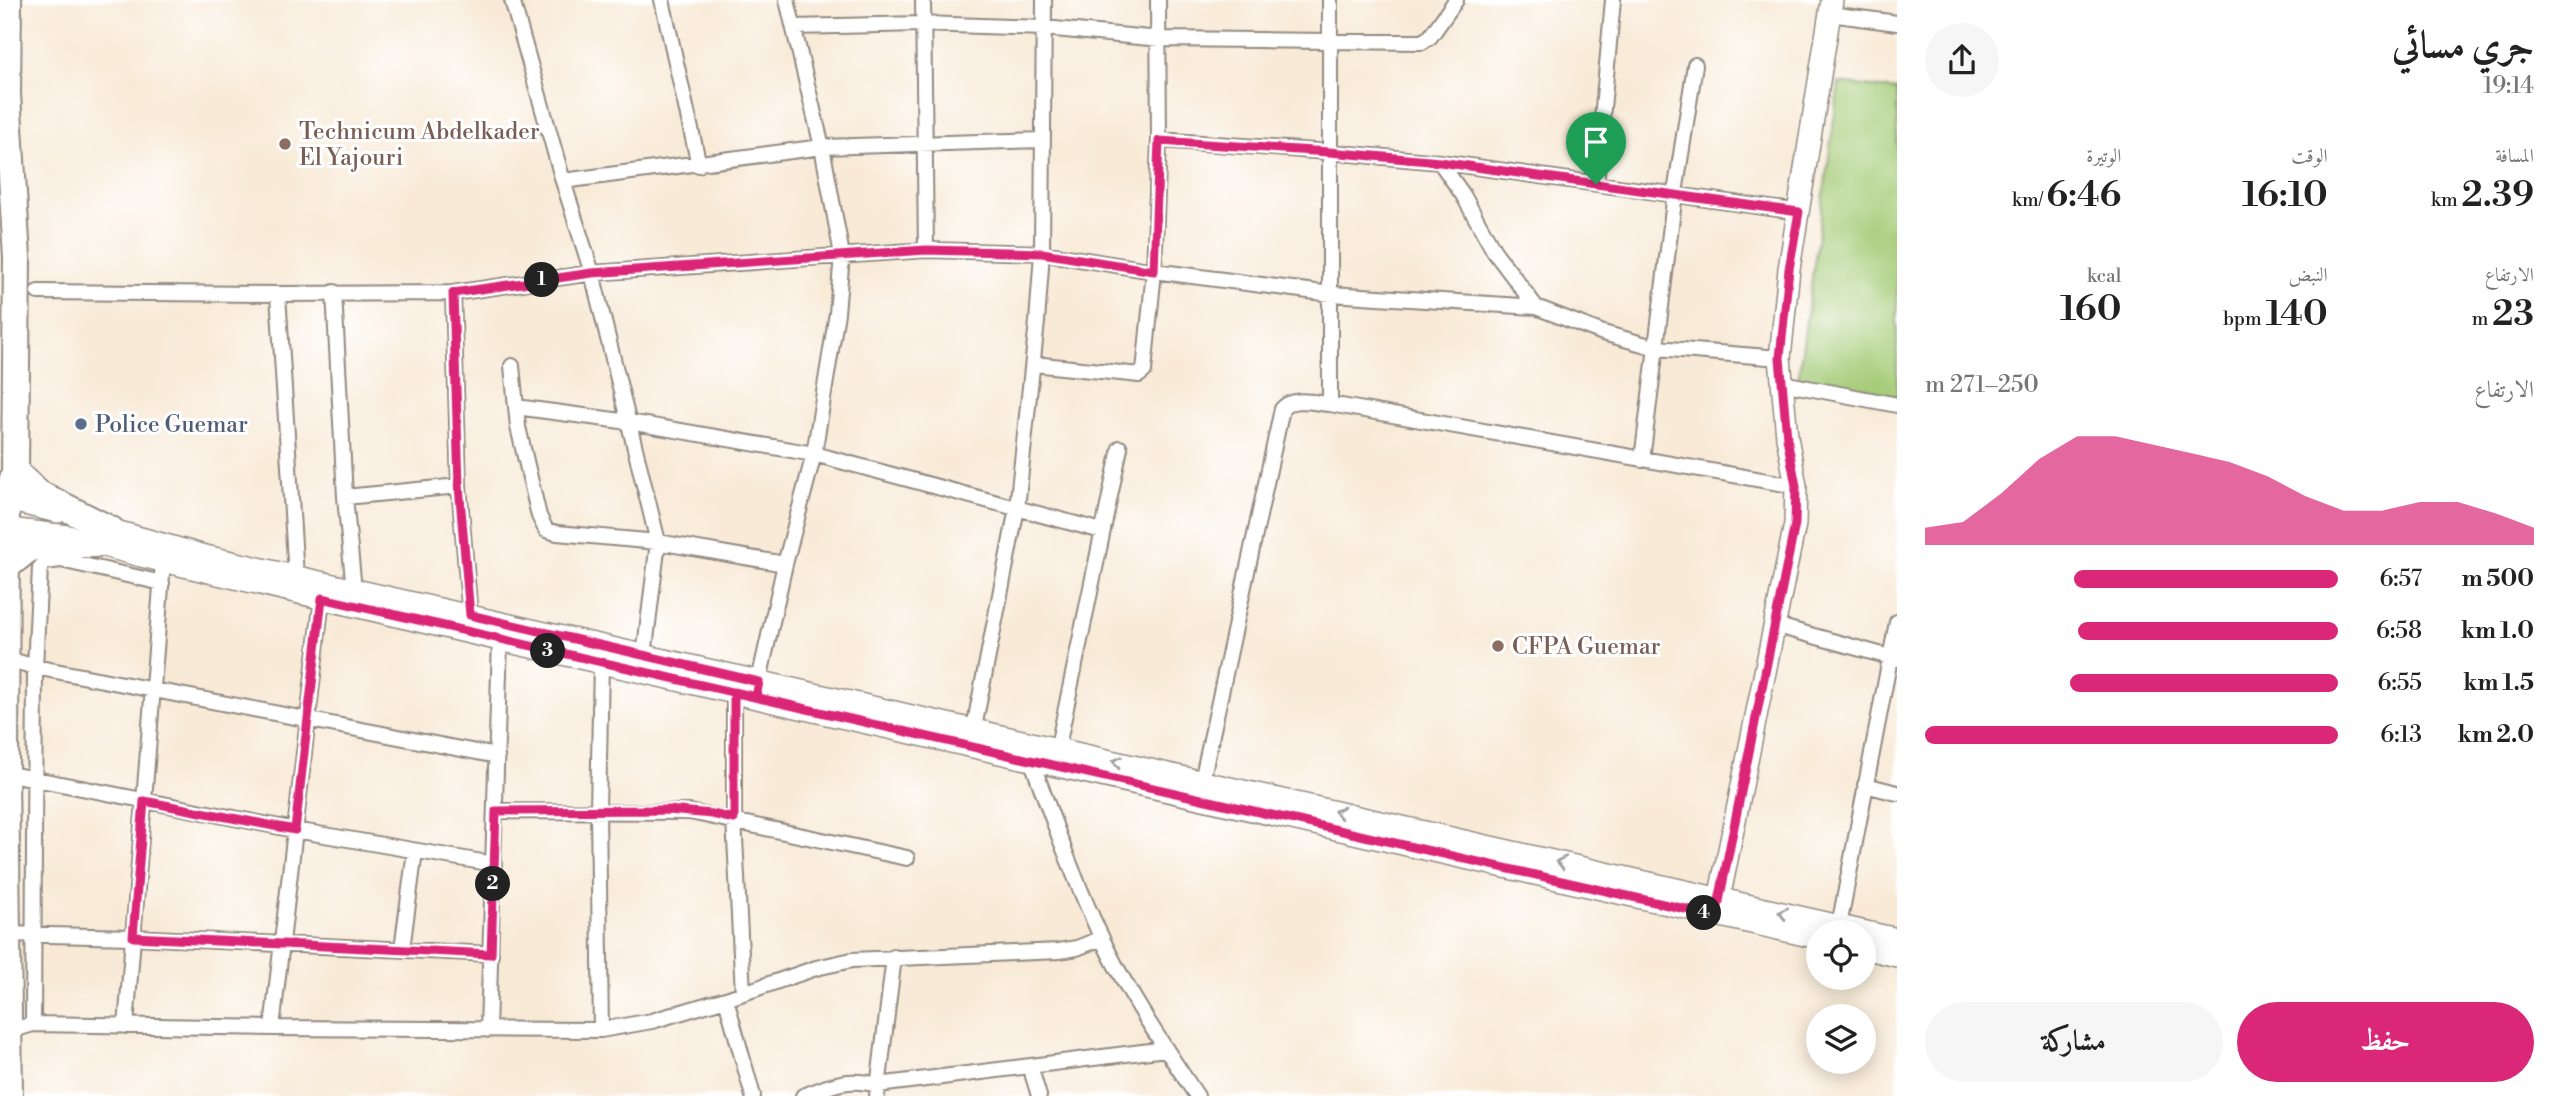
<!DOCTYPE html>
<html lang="ar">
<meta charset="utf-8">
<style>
:root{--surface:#fff;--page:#f6f6f6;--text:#222;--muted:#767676;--accent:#db2777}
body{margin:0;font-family:"Libre Bodoni",Amiri,serif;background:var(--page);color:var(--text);direction:rtl;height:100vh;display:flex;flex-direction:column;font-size:26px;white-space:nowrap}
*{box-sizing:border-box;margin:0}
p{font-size:23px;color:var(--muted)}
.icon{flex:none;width:38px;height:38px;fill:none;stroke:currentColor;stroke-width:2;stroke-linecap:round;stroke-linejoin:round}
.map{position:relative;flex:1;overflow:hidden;direction:ltr}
.panel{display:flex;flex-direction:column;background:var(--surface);width:665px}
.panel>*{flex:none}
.buttons{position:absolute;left:1806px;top:920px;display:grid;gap:14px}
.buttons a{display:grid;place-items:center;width:70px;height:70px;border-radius:50%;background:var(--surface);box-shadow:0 4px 18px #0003;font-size:35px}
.pin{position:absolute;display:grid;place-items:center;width:60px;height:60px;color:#fff;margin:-72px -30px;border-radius:50% 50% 50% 0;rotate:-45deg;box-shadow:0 0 7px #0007}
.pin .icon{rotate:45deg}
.km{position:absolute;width:35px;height:35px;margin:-18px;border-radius:50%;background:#222;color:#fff;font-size:19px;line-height:35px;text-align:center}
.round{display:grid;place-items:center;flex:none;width:74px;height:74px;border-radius:37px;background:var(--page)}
.summary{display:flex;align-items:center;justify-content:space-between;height:119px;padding:0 28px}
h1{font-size:38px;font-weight:600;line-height:52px}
.stats{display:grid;grid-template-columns:repeat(3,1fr);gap:10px;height:119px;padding:7px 28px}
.stats div{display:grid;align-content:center}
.stats b{font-size:35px;font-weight:600}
.stats small{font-size:19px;font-weight:400}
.stats p{font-size:19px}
.chart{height:196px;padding:14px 28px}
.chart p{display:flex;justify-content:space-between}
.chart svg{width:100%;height:126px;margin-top:7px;fill:var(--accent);opacity:.7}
.cta{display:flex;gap:14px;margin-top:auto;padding:14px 28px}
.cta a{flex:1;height:80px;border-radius:42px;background:var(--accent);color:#fff;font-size:28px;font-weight:600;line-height:80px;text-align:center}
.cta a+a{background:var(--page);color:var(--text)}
ul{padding:0 28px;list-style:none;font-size:23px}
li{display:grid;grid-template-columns:112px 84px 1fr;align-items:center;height:52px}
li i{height:18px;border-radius:9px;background:var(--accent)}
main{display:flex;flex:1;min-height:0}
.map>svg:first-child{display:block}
</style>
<main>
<section class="panel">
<div class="summary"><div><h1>جري مسائي</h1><p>19:14</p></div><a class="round"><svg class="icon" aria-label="share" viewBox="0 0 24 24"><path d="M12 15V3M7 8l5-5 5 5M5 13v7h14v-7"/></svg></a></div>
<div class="stats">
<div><p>المسافة</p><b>2.39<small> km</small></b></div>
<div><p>الوقت</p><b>16:10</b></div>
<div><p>الوتيرة</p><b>6:46<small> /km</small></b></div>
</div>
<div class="stats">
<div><p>الارتفاع</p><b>23<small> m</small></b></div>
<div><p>النبض</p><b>140<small> bpm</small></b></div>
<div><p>kcal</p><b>160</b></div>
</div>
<div class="chart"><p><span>الارتفاع</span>250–271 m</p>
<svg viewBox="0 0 160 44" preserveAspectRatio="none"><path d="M0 44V38L10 36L20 26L30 14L40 6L50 6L60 9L70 12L80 15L90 20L100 27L110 32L120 32L130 29L140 29L150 33L160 38V44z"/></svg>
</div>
<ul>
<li><b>500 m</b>6:57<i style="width:64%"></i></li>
<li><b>1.0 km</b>6:58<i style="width:63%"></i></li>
<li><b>1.5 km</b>6:55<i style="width:65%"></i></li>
<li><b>2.0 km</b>6:13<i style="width:100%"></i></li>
</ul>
<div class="cta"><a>حفظ</a><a>مشاركة</a></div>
</section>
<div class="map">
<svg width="1897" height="1096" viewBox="0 0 1897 1096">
<rect width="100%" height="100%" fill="#fff"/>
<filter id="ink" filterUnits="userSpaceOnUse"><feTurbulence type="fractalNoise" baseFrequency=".0143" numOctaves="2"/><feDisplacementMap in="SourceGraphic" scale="14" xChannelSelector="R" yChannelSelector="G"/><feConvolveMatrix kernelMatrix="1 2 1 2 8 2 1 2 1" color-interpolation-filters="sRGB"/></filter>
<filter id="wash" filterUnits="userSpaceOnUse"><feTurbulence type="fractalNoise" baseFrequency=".00686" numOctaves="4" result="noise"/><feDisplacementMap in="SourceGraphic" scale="28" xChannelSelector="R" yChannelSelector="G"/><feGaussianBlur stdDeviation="1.57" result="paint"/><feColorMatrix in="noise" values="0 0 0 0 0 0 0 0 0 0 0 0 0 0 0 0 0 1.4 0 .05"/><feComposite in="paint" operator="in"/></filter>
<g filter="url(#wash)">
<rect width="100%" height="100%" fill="#f8ead7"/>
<path fill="#a4cb76" stroke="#687b50" stroke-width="2" d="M1839 83 1897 90V396L1798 380Z"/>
</g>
<g filter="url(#ink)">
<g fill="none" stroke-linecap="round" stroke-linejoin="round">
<defs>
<path id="street" d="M512 0 563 181 592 273 658 542 644 656
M662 0 699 165
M787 0 822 147 1043 140
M923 0 926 250
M1330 0V404L1796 486
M1830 14 1897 23
M794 27 922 24 1044 28 1160 39 1422 42 1430 37 1456 0
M1159 140 1329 152 1440 162 1799 212
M1440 162 1463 195 1494 251 1536 307
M563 181 822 147 842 255 837 313 814 454 785 564 757 689
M1596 184 1613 0
M38 292 278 294 296 576
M334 292 345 497 354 590
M453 293 459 486 470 616
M278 294 453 293 592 273 926 250 1042 253 1154 271 1331 294 1536 307 1603 333 1657 348 1780 358
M1033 364 1130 374 1139 375 1144 371 1154 271 1159 140 1158 0
M512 366 518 427 539 516 546 530 557 533 658 542 785 564
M1782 383 1897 405
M516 407 629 422 814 454 1102 531
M1642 460 1675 193 1695 65
M345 497 459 486
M1774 625 1897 659
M1 657 35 667 497 756
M601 663 598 811 601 1030
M734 692V819L743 993
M972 738 1017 508 1037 322 1042 253 1044 0
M1056 756 1120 448
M1031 759C1054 823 1077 888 1107 949 1133 1001 1165 1048 1197 1096
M5 773 295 830 494 864
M1202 781 1282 409C1293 396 1314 403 1330 404
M1865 785 1897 793
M496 811 690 812 907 858
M1839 926 1897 622
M7 934 133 937 491 954
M402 949 415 851
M726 999 753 1096
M33 1024 35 667 40 568 45 562 61 560 162 583
M126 1026 163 562
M272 1028 322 598
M488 1030 500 640
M4 1033 33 1024 272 1028 601 1030 652 1021 726 999 816 968 852 960 1059 951 1077 948 1102 938
M1030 1066 1039 1096
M803 1096C833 1085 845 1077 878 1085L1166 1049
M877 1096 894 957"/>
<path id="secondary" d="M0 503H20L58 512
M98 526 205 556 1897 939
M0 528 68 536 141 556 500 640 1818 938
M1717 909 1795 524 1796 486 1787 437 1780 358 1789 269 1832 0
M1864 948 1897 956"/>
<path id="highway" d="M8 0 7 94 17 258 15 472 6 502 5 773 9 1096
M15 472 39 494 111 530
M6 567 27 550 42 544H95"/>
</defs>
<use href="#street" stroke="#928a81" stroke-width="18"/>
<use href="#secondary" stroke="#928a81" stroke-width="24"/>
<use href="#highway" stroke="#928a81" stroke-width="30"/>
<use href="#street" stroke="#fff" stroke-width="14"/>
<use href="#secondary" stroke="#fff" stroke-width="21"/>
<use href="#highway" stroke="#fff" stroke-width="26"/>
</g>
<defs><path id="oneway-chevron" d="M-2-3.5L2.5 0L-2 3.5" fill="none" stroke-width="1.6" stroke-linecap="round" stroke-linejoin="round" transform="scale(1.75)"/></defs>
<g stroke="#a0a0a0">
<use href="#oneway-chevron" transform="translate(1117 762) rotate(-167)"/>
<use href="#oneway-chevron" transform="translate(1339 812) rotate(-167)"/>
<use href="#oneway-chevron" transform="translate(1561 862) rotate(-167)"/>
<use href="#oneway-chevron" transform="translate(1783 913) rotate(-167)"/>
</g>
</g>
<g fill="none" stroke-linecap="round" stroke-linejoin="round" filter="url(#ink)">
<defs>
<path id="route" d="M1596 184 1440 162 1329 152 1159 141 1154 271 1042 253 926 250 592 273 453 293 459 486 470 615 759 682 756 697 734 692V819L712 814 668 810 496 811 491 954 133 937 144 801 295 830 322 598C786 706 1252 809 1716 916L1795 524 1796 486 1787 438 1780 358 1789 269 1799 212 1596 184"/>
</defs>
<use href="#route" stroke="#fff" stroke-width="14"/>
<use href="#route" stroke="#db2777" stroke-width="9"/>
</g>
<g fill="#8d6e63" stroke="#fff" stroke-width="2.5">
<circle cx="285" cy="144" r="7"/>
<circle cx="1498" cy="646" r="7"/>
</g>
<circle fill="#5c6f8a" stroke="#fff" stroke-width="2.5" cx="81" cy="424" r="7"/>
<g text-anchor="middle" stroke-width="6" stroke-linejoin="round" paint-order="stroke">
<g font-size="23" fill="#785e54" stroke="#fff" text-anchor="start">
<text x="299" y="139">Technicum Abdelkader<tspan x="299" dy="26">El Yajouri</tspan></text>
<text x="1512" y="654">CFPA Guemar</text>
</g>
<g font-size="23" fill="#4e5e75" stroke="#fff" text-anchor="start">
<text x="95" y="432">Police Guemar</text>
</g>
</g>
</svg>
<div class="buttons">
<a><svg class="icon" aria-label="locate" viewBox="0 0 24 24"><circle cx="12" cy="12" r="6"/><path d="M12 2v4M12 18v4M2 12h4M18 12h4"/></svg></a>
<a><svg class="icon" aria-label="layers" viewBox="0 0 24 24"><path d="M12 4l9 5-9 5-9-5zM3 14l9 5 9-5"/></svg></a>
</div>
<div class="pin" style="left:1596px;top:184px;background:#1e9e55"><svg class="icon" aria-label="arrive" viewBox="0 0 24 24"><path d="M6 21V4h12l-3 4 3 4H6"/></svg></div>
<b class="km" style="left:542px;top:280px">1</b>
<b class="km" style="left:493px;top:884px">2</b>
<b class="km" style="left:548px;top:651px">3</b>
<b class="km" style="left:1704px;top:913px">4</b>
</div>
</main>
